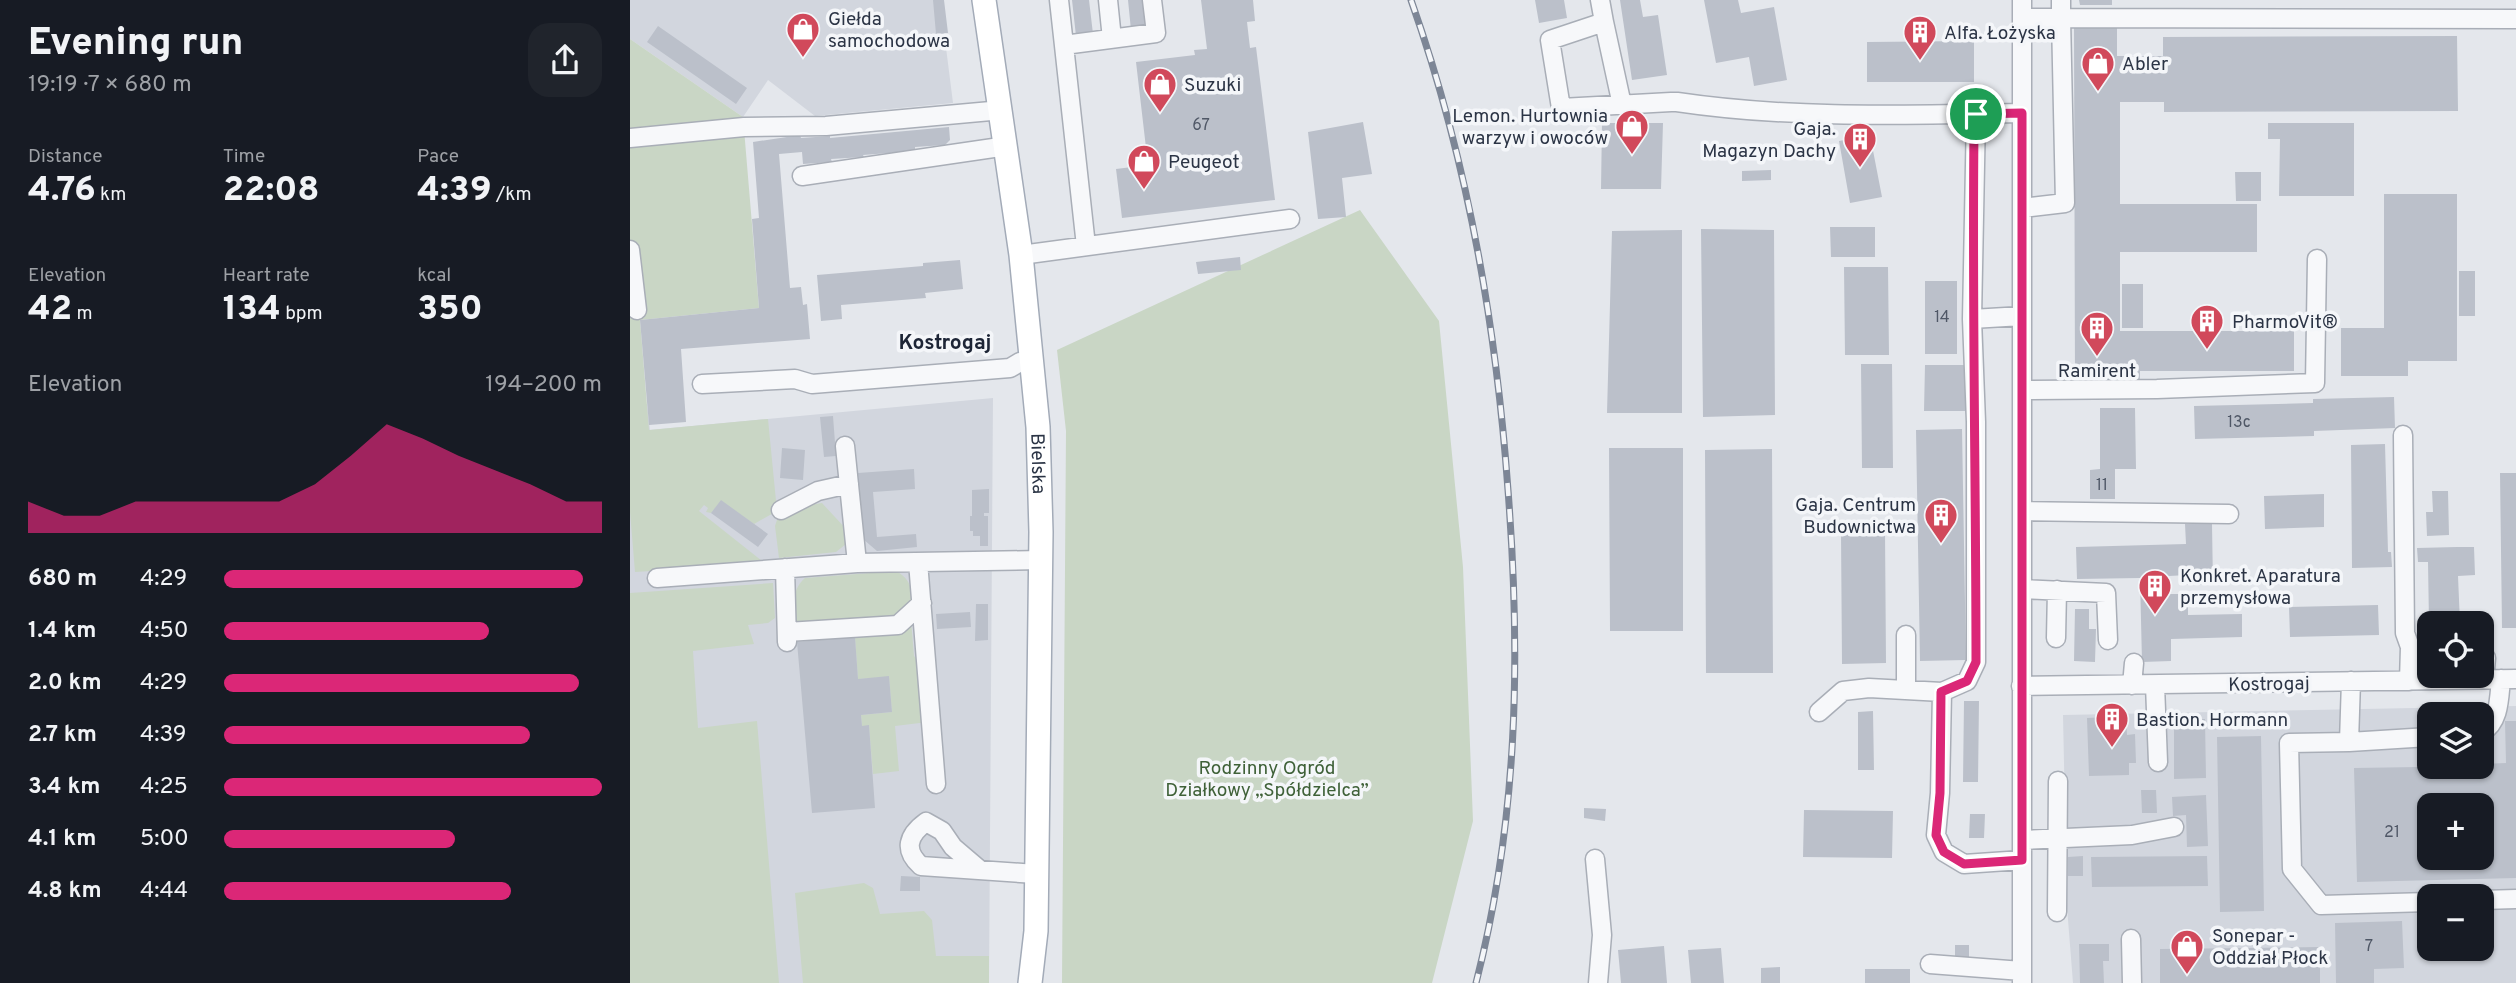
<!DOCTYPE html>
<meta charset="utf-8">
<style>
:root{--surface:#171b24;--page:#20242c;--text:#f1f3f6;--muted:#9ea1a6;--accent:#db2777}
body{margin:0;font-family:Overpass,sans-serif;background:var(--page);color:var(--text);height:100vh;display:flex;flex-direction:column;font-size:26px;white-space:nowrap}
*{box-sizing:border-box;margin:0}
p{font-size:23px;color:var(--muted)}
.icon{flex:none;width:38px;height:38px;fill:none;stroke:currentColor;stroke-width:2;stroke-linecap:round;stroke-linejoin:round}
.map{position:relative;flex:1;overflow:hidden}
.side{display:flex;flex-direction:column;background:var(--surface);width:630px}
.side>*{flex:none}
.fabs{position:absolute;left:1787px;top:611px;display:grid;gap:14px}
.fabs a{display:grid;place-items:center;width:77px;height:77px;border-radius:14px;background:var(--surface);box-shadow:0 2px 5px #0004;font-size:35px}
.pin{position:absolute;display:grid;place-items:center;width:60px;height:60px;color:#fff;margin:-30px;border:4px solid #fff;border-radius:50%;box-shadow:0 2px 7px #0007}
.round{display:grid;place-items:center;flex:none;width:74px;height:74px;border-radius:21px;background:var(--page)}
.overview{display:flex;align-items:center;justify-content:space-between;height:119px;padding:0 28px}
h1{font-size:38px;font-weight:800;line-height:52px}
.stats{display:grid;grid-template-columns:repeat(3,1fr);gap:10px;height:119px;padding:7px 28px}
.stats div{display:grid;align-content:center}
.stats b{font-size:35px;font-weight:800}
.stats small{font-size:19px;font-weight:400}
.stats p{font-size:19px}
.chart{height:196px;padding:14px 28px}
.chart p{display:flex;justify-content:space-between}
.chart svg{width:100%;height:126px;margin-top:7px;fill:var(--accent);opacity:.7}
ul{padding:0 28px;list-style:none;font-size:23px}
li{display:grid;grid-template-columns:112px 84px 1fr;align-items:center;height:52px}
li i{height:18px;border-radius:9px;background:var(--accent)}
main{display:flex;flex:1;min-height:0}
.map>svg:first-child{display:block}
</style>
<main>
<section class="side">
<div class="overview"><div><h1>Evening run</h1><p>19:19 · 7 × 680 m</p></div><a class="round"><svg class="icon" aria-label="share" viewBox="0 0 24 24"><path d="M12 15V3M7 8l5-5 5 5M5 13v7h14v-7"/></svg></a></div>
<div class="stats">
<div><p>Distance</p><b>4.76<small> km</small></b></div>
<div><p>Time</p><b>22:08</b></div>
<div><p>Pace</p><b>4:39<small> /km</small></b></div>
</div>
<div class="stats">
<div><p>Elevation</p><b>42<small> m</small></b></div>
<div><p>Heart rate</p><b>134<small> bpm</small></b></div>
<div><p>kcal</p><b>350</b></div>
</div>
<div class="chart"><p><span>Elevation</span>194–200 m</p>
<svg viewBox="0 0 160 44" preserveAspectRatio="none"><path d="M0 44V33L10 38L20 38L30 33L40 33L50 33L60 33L70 33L80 27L90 17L100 6L110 11L120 17L130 22L140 27L150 33L160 33V44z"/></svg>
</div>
<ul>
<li><b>680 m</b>4:29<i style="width:95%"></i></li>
<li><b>1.4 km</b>4:50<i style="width:70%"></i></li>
<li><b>2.0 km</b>4:29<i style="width:94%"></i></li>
<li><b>2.7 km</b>4:39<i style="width:81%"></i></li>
<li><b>3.4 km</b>4:25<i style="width:100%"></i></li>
<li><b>4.1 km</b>5:00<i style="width:61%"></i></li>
<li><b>4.8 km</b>4:44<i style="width:76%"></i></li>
</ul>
</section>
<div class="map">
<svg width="1886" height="983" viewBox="0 0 1886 983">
<rect width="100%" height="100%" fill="#e4e7ec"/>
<path fill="#d2d6de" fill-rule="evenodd" d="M0 0H310L323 103 185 116 138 80 113 117 0 39Z
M363 398 359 983H0V405L17 404 20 430Z
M1886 706V983H1443L1437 907 1433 715ZM1799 714H1852V766H1799ZM1799 805H1852V858H1799ZM1799 896H1852V948H1799Z"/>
<path fill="#c9d6c5" d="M0 39 113 117 129 308 10 320 19 430 138 419 147 511 124 524 91 501 81 513 76 512 78 508 74 505 69 511 136 564 5 572 0 512Z
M730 210 809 321 833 567 843 821 802 983H432L436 431 427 350Z
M192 503 217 530 216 544 206 552 149 558 145 526 148 517 174 506Z
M266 571C279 578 282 587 283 602L267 619 167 628C165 610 159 592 175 578Z
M143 583 145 618 138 623 118 625 124 644 63 651 68 728 127 721 149 983H0V593Z
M281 620 284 656 292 665 298 722 265 726 269 771 243 774 239 726H232L231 715 262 712 259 677 228 679 225 637 268 632Z
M234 883 243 888 250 914 294 911 302 920 306 956H359V983H173L165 893Z"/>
<path fill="#bbc0ca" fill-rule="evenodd" d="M303 0H314L318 33 306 34Z
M442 0H459L463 34 446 36Z
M498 0H515L518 28 501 30Z
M571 0H623L625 21 617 22 620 48 626 47 645 200 492 218 486 169 518 165 506 62 565 55 564 50 577 49Z
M905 0H934L937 18 909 23Z
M990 0H1010L1013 17 1028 15 1037 75 1002 80Z
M1074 0H1108L1111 13 1144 7 1157 80 1124 86 1119 57 1086 63Z
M1449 0H1482V5H1450Z
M1444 25H1487V56H1533V37L1827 36 1828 111 1534 112V102H1490V204H1627V252H1490V331H1643L1642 324 1664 323V371H1510V384H1445Z
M28 26 117 88 106 104 17 42Z
M1344 41V82H1237V42Z
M733 122 742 174 712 178 716 217 688 219 678 132Z
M972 123H1033L1031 189H971Z
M1638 123H1724V196H1649L1650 139H1638Z
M319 127 320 140 315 145 285 147V151L233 155 234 157 201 159 202 162 173 164 172 152 149 154 160 288 171 287 173 305 177 304 180 339 51 349 56 422 19 425 10 320 129 308 122 219 129 218 123 142 170 135 171 138 200 136V138Z
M1240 135 1252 197 1220 203 1209 141Z
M1141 170V180L1112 181V171Z
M1605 172H1631V201H1606Z
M1754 194H1827V361H1778V376H1711V328H1754Z
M1200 227H1245V257H1201Z
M1071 229 1144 230 1145 415 1073 417Z
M1052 230V413H977L982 231Z
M610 257 611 270 568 274 566 262Z
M330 260 333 289 295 293 296 298 211 305 212 319 191 321 187 275 293 266V263Z
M1214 267H1258L1259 355H1215Z
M1829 271H1845V316H1829Z
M1295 281H1327V354H1295Z
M1492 284H1513V328H1492Z
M1231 364H1262L1263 468H1232Z
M1295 365H1335V411H1294Z
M1764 397 1765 428 1684 431V436L1565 439 1564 406 1683 403V399Z
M1470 408H1505L1506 469H1485V499H1460V470L1470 469Z
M203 416 206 456 194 457 190 417Z
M1332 429 1336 660 1290 661 1286 430Z
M1755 444 1758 552H1761L1762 567 1722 568 1721 445Z
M152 448 175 450 173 480 150 478Z
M979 448H1053V631H980Z
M1142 449 1143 673H1076L1075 450Z
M284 469 285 489 243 492 247 537 286 534 287 547 247 551 233 539 228 473Z
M1870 473H1886V628H1872Z
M359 489V513H354V516H358V546H350V536H343V531H340V516H342V490Z
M1802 491H1818L1819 535 1797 536 1796 512H1803Z
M1694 494V527L1635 529 1634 496Z
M91 500 138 534 128 547 81 513Z
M1555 524H1582L1583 585H1557V575L1539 576 1540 594H1558V615L1612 614V637L1541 639V661L1512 662 1510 578 1447 579 1446 547 1556 544Z
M1255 532 1256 663 1212 664 1211 533Z
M1827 547H1844L1845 575 1828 576 1830 623H1799L1798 562H1788L1787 548Z
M346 604H358V640L345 641Z
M1748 605 1749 635 1660 637 1659 607Z
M1445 609H1459V629H1466L1465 662 1444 661Z
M340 612 341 627 307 629 306 614Z
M225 637 228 679 259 676 262 712 231 715 232 726 239 725 245 808 182 813 167 642Z
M1334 701H1349L1348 782H1333Z
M1243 711 1244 770H1228V712Z
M1496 716 1497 735 1505 734 1506 763H1499V775L1459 776 1457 718Z
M1544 719H1575L1576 778 1544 779Z
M1875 721H1886V878L1727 882 1724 768 1852 766V764L1876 763ZM1799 805H1852V858H1799Z
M1631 736 1634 911 1590 912 1587 737Z
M1511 790H1526L1527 813H1512Z
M1576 795 1578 846 1557 847 1556 815 1543 816 1542 797Z
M954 808 976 809 975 821 954 818Z
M1174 810 1263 811 1262 858 1173 857Z
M1340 814H1355L1354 838H1339Z
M1453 856V876H1438V857Z
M1577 856 1578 886 1462 887 1461 857Z
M271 876 290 877V891H270Z
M1772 921 1774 968 1744 969V983H1706L1705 923Z
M1449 944H1479V961H1473L1474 983H1450Z
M1325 945H1339V959H1325Z
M1034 946 1037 983H991L988 950Z
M1690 947V983H1530V949Z
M1091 948 1094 983H1061L1058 950Z
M1150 967V983H1131V968Z
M1235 969H1280V983H1235Z"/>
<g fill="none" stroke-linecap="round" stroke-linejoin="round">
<defs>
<path id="minor" d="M429 0 456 246
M478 0 482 39
M970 0 974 22
M1431 0V18L1886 19
M434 45 526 33 522 0
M992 105 974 22 920 40 931 108 1041 102H1047C1161 119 1277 115 1392 113
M0 138 114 127 196 126 372 110
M172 176 377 146
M1392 208 1435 203 1431 18H1392
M0 250 7 310
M391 255 660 219
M1342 319 1392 316
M72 384 165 379 182 384 380 368 390 362 402 361
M1392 390 1527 389 1685 383 1687 259
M1773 435 1775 633 1780 647 1779 681
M215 446 227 563
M151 510 188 491 219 484
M1392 511 1599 514
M288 562 306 784
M155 568 157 642
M27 578 227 563 411 560
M1392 589 1476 593 1478 640
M157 632 268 625 292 603
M1426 638 1427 590
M1854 679 1856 658
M1721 681 1719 742 1659 743 1662 869 1691 905 1799 902
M1502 685 1504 663
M1525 685 1528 762
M1391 686 1886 679
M1276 690V635
M1312 692 1310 793 1306 835 1314 852 1334 864 1392 860
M1189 712 1213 691 1239 688 1312 692 1337 681 1346 662V422L1342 319 1346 114
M1852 732C1870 722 1869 697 1871 679
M1719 742 1799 737
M1392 840 1502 835 1544 827
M965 859 972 935 968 983
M350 870 323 847 312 831 296 822C278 835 273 850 291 866L406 874
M1852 900 1886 899
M1427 912 1428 781
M1501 939 1502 983
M1300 964 1392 971
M1392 983V0"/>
<g id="major">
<path id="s1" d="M354 0 391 255 408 427 411 532 406 931 400 983"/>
</g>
</defs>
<use href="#minor" stroke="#a9aeb7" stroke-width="21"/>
<use href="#major" stroke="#a3abb8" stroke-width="26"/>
<use href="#minor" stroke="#f7f8fa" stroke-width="18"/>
<use href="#major" stroke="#fff" stroke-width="23"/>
<defs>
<path id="rail" d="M781 0C837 158 866 323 878 490 891 658 888 819 846 983"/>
</defs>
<use href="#rail" stroke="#7d8696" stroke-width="7"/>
<use href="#rail" stroke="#f4f6f9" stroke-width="4.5" stroke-dasharray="13" stroke-linecap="butt"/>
</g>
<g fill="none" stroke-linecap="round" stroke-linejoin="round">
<defs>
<path id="route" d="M1392 113V860L1334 864 1314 852 1306 835 1310 793 1311 692 1337 681 1346 662C1346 485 1342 308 1344 131L1346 114Z"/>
</defs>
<use href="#route" stroke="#fff" stroke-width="14"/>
<use href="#route" stroke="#db2777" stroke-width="9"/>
</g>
<defs>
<symbol id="shop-pin" viewBox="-11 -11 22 30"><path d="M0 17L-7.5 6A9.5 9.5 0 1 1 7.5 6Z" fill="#d1495b" stroke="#f4f6f9"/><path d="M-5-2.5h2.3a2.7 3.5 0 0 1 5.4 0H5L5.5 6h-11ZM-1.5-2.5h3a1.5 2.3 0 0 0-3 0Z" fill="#fff"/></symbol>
<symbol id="building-pin" viewBox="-11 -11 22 30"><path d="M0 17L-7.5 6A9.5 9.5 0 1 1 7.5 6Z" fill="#d1495b" stroke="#f4f6f9"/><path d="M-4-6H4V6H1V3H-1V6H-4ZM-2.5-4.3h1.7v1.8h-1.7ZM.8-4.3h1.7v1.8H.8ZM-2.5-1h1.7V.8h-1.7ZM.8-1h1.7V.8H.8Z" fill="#fff"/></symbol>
</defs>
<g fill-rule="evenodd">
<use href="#shop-pin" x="154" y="10" width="38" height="52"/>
<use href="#building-pin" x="1271" y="13" width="38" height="52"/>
<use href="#shop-pin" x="1449" y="44" width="38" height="52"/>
<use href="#shop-pin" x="511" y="65" width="38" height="52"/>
<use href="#shop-pin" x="983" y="107" width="38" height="52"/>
<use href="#building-pin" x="1211" y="120" width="38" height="52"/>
<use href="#shop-pin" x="495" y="142" width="38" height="52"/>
<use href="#building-pin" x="1558" y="302" width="38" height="52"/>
<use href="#building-pin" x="1448" y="309" width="38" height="52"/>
<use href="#building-pin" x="1292" y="496" width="38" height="52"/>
<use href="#building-pin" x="1506" y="567" width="38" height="52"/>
<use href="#building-pin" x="1463" y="700" width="38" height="52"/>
<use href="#shop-pin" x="1538" y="927" width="38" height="52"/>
</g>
<g text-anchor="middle" stroke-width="7" stroke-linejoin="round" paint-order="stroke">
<g font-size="16" fill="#4f5766">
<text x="571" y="130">67</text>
<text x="1312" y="322">14</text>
<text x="1609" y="427">13c</text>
<text x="1472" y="490">11</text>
<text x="1762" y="837">21</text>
<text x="1739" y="951">7</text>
</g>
<g font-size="19" fill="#2b3445" stroke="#f4f6f9" text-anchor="start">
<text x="198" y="25">Giełda<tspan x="198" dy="22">samochodowa</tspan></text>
<text x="1314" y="39">Alfa. Łożyska</text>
<text x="1492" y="70">Abler</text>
<text x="554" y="91">Suzuki</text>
<text x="978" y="122" text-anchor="end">Lemon. Hurtownia<tspan x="978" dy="22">warzyw i owoców</tspan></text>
<text x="1206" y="135" text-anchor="end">Gaja.<tspan x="1206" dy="22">Magazyn Dachy</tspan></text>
<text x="538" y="168">Peugeot</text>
<text x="1602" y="328">PharmoVit®</text>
<text x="1467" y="377" text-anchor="middle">Ramirent</text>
<text x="1286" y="511" text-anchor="end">Gaja. Centrum<tspan x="1286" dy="22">Budownictwa</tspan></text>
<text x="1550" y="582">Konkret. Aparatura<tspan x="1550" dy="22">przemysłowa</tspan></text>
<text x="1506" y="726">Bastion. Hormann</text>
<text x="1582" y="942">Sonepar -<tspan x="1582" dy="22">Oddział Płock</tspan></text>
</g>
<g font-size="19" fill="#2b3445" stroke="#f4f6f9">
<text dy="7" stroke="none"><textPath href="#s1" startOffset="467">Bielska</textPath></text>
<text transform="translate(1639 683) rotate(-1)" y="7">Kostrogaj</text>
</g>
<g font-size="19" fill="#3f6138" stroke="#f4f6f9">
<text x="637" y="774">Rodzinny Ogród<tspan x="637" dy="22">Działkowy „Spółdzielca”</tspan></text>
</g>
<g font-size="21" font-weight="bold" fill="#1d2536" stroke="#f4f6f9">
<text x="315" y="349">Kostrogaj</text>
</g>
</g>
</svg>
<div class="fabs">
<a><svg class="icon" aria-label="locate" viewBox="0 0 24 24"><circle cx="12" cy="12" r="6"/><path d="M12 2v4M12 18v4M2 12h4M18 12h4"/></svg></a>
<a><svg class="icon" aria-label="layers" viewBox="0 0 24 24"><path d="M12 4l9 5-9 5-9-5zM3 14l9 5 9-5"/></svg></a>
<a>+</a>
<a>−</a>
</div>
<div class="pin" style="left:1346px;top:114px;background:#1e9e55"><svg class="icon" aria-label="arrive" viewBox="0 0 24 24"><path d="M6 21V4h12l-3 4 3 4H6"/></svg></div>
</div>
</main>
